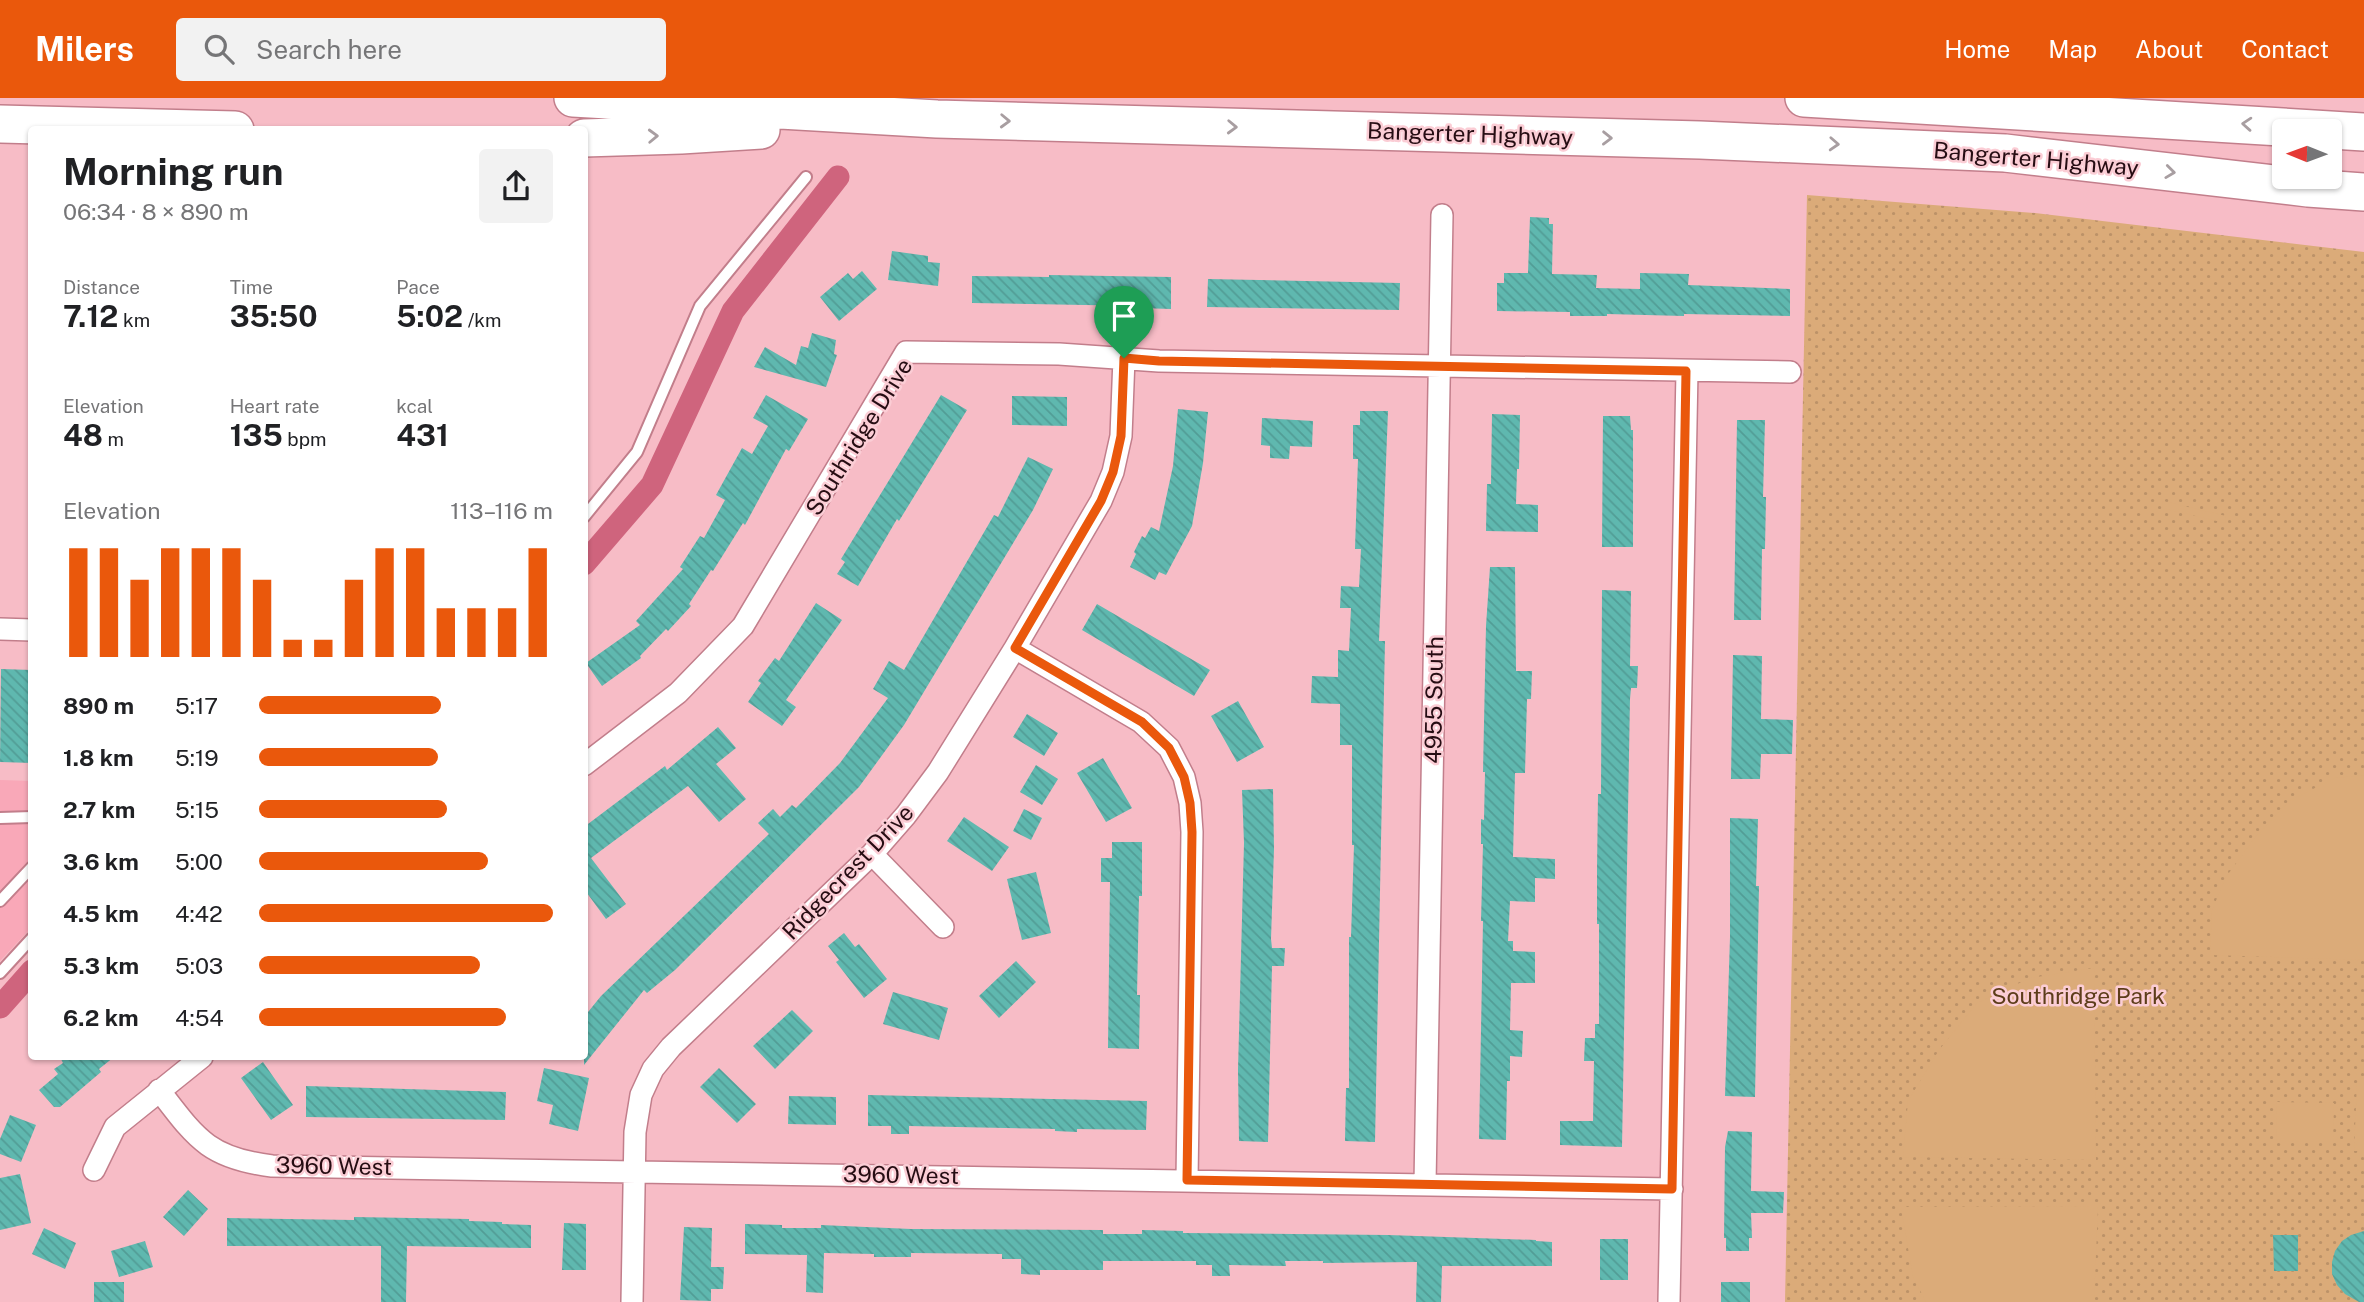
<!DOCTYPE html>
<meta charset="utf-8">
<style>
:root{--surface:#fff;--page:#f2f2f2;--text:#202124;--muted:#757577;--accent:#ea580c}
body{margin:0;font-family:"Public Sans",sans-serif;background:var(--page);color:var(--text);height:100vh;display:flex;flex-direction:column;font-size:26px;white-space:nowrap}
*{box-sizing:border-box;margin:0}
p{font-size:23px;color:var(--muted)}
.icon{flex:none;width:38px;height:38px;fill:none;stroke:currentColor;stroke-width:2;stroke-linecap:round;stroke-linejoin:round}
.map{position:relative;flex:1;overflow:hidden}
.sheet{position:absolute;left:28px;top:28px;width:560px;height:934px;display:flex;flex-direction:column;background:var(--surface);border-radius:7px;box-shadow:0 2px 5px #0004}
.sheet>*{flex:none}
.needle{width:46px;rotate:271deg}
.tools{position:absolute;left:2272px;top:21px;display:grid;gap:14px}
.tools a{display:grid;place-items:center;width:70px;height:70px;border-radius:7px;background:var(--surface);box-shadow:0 2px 5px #0004;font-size:35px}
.pin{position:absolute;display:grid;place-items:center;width:60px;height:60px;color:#fff;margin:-72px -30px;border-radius:50% 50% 50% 0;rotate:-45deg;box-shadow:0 0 7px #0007}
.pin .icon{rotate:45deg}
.round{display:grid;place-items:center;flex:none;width:74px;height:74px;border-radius:7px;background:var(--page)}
.head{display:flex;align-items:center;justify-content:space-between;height:119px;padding:0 35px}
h1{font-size:38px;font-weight:700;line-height:52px}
.metrics{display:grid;grid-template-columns:repeat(3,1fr);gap:10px;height:119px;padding:7px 35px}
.metrics div{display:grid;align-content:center}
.metrics b{font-size:30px;font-weight:700}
.metrics small{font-size:19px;font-weight:400}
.metrics p{font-size:19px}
.chart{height:196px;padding:14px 35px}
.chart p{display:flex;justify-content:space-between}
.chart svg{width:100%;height:126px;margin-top:7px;stroke:var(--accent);stroke-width:6}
ul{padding:0 35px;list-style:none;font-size:23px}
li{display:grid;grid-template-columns:112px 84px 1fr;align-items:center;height:52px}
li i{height:18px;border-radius:9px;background:var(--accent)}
header{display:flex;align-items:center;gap:42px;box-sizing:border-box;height:98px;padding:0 35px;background:var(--accent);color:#fff}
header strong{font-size:33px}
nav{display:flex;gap:38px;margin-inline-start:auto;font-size:24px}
.search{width:490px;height:63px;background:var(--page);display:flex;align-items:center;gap:18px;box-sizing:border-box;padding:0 24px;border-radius:7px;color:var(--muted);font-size:26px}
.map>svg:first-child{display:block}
</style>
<header>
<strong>Milers</strong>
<div class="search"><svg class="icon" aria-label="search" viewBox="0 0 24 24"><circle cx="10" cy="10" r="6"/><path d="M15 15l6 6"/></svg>Search here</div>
<nav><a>Home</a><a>Map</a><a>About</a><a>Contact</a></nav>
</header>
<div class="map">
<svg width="2364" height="1204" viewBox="0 0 2364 1204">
<defs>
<pattern id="park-dots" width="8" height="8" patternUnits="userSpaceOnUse" patternTransform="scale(1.75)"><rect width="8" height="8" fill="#dbab79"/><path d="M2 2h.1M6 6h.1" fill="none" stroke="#bc9268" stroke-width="1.8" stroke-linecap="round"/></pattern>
<pattern id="building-back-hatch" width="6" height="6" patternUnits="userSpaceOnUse" patternTransform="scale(1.75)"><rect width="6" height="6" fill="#5fb8af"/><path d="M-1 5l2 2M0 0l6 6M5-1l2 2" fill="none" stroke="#529d96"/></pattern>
</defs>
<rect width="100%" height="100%" fill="#f7bcc6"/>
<path fill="#f9a8b8" d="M0 682 31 683V830L0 863Z"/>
<path fill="url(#park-dots)" d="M1807 97 2035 115 2364 154V1204H1785Z"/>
<path fill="#dbab79" d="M2163 403 2226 418 2225 425 2162 410Z
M2364 677V862L2210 857 2212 812 2226 779 2254 741 2289 703 2335 680Z
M2094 870 2096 1062 1903 1059 1908 1003 1939 952 1977 905 2030 880Z
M2357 985H2364V1053H2354Z
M2277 1004 2334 1005 2333 1043H2276Z
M2098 1108 2094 1204H1926L1913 1179 1901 1109Z"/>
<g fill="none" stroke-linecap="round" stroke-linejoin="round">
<path stroke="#cf647d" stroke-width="23" d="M584 466 652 387 733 213 838 79
M0 909 32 873"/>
</g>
<path fill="url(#building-back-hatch)" d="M1530 119 1549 120V126H1553L1552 176 1597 177 1596 190 1640 191V175L1689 176 1688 187 1790 191V218L1684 216V218L1607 216V218H1570V214L1497 213V185H1504V175H1528Z
M892 153 928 158V164L940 165 938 188 888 182Z
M862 173 877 191 839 223 820 199 848 175 853 181Z
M1049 177 1171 179V211L1140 210V208L972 205V178L1049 179Z
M1208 181 1400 185 1399 212 1207 209Z
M812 235 836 242 834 256 837 257 826 289 754 269 765 249 796 267 801 248 808 250Z
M766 297 808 321 789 353 786 351 745 427 743 425 713 473 711 472 689 506 691 508 668 533 666 531 640 558 641 560 602 588 586 565 640 527 636 523 683 471 680 469 700 438 704 440 725 402 716 397 742 350 752 356 768 328 753 320Z
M941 297 967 312 899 423 897 421 858 488 837 476 845 464 841 461Z
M1012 298 1067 299V328L1012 327Z
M1178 311 1208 314 1203 365 1192 428 1166 477 1159 474 1155 482 1130 469 1136 456 1134 454 1142 438 1145 440 1151 429 1159 433 1173 368Z
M1360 313H1388L1379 543H1385L1375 1044 1345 1043 1346 990H1349V839H1351L1354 747H1352V647H1340V606L1311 605 1312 578 1338 579V552L1349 553 1351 510H1340L1341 488 1359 489 1361 451H1355L1358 361H1353V327H1360Z
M1492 316 1520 317 1519 371H1517L1516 406 1538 407V434L1486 433 1487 386H1491Z
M1603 318H1630L1631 332H1633V449H1602Z
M1262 320 1313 323 1312 349 1290 348 1289 361 1270 360V348L1261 347Z
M1737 322H1765L1763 399H1766L1765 451H1762L1761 522H1734Z
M1028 359 1053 371 1033 412 904 627 859 689 675 872 647 895 644 892 584 967V919L601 898 769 736 758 725 773 711 780 719 792 707 796 710 840 665 888 600 873 591 889 563 904 572 994 417 998 419Z
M1490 469H1515L1516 573H1532L1531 601H1527L1525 675H1515L1513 759 1555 761V781L1535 780V804L1510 803 1508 843H1513V853L1535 854V885H1511L1510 932 1523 933 1522 959 1510 958V983H1507L1506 1042 1479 1041 1483 823H1481L1483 746H1481V721L1484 722 1485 674H1483L1486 528Z
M1602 492 1631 493 1630 568H1638L1637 590H1631L1630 601 1622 1049 1560 1047V1023H1593L1594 963H1584L1585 940H1595V926H1599V826H1597V772L1598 696H1601Z
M816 505 842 522 786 602 796 609 782 628 748 604 761 585 758 583 775 560 779 563Z
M1097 506 1210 572 1194 598 1082 532Z
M1733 557 1762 558 1761 621 1793 622 1792 656H1761L1760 681H1731Z
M1 571 32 572V665L0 664Z
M1238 603 1264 649 1237 664 1211 618Z
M1027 616 1058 635 1044 658 1013 639Z
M718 629 736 650 716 666 746 701 719 724 688 688 591 760 626 806 606 821 584 791V729L665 668 667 672Z
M1103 660 1132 710 1106 724 1077 675Z
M1036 667 1058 681 1042 707 1020 694Z
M1273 691 1274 751 1271 841 1272 850H1285L1284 868H1272L1268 1044 1239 1043 1238 972 1244 745 1242 692Z
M1024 711 1042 720 1031 742 1013 733Z
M964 719 1009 749 992 773 947 743Z
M1730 720 1758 721 1756 788H1759L1755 999 1725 998 1730 839Z
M1112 744H1142V798H1139L1137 897H1140L1139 951 1108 950 1110 784H1101V760H1112Z
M1036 774 1051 835 1022 842 1007 781Z
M844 835 855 849 859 846 887 881 864 900 836 864 839 862 828 848Z
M1016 863 1036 884 999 920 979 898Z
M893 894 948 910 939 942 883 926Z
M792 912 813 933 775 971 753 948Z
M60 959H114L99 971 101 974 60 1009H54L39 992 58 976 54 971 63 965Z
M263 964 293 1007 271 1022 241 980Z
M544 970 589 980 578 1033 549 1026 553 1007 537 1003Z
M719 970 756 1006 737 1025 700 989Z
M306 988 506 994 505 1022 306 1019Z
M868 997 1147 1003 1146 1032 1077 1031V1034L1055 1033V1031L909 1028V1036H891V1028H868Z
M789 998 836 999V1027L788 1026Z
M10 1017 36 1027 21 1064 0 1056V1041Z
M1728 1033 1752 1034 1751 1093 1784 1094 1783 1115H1751L1752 1140H1749V1153H1726V1140H1724L1725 1049Z
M20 1076 31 1125 0 1132V1080Z
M188 1092 208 1111 184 1138 163 1119Z
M354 1119 469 1121V1123L502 1124V1126L531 1127V1150L407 1148 406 1204H381V1148H227V1120L354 1122Z
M564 1125 586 1126V1172H562Z
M745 1126 782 1127V1130H821V1127L911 1131 1103 1132V1136H1142V1132L1183 1133V1135L1388 1137 1536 1142V1143L1552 1144V1168H1442L1441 1204H1416L1417 1164 1323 1165V1163H1285L1286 1168 1229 1167 1230 1178H1212V1167H1196V1163H1103V1172H1040V1177L1021 1176V1161H1002V1156L911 1155V1159H874V1156L824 1155 823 1195 806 1194 807 1157 745 1156Z
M684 1129 712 1130 711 1169H724L723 1191H711V1203L680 1202Z
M44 1130 76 1145 65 1171 32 1156Z
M2364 1133V1204H2359L2345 1196 2337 1187 2332 1176V1164L2335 1153 2342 1143 2351 1137Z
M2273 1137H2298V1173H2274Z
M1600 1141H1628V1182H1600Z
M145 1143 153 1169 119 1179 111 1153Z
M94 1184H124V1204H94Z
M1721 1184H1750V1204H1721Z"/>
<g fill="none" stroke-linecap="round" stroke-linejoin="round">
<defs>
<path id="lane" d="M584 419 637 354 700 208 806 79
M0 720 32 719
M0 803 32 769
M0 875 32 840"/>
<path id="street" d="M0 531 32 532
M1015 550 1141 624 1169 650 1184 679 1190 705 1192 734 1187 1082
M584 667 678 595 743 528 906 254 1059 256 1159 263 1790 274
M872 756 943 829
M159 992C196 1040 208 1060 272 1068L1672 1091
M94 1072 115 1029 202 959
M1425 1086 1442 117
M632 1204 635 1034 641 997 653 971 671 949 872 756 906 717 938 674 1015 550 1101 403 1113 374 1121 338 1124 260
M1669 1204 1687 273"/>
<path id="highway" d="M573 0 937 21 1700 42 2005 55 2308 90 2364 94
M1804 0 2364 34
M0 26 235 32
M584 40 681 37 761 32"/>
</defs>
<use href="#lane" stroke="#c27e8b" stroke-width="14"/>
<use href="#street" stroke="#c27e8b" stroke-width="24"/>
<use href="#highway" stroke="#c27e8b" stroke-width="40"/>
<use href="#lane" stroke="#fff" stroke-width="10"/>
<use href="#street" stroke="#fff" stroke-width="21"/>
<use href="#highway" stroke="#fff" stroke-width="37"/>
</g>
<defs><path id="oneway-chevron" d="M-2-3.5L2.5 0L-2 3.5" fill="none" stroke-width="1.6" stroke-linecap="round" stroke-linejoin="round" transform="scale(1.75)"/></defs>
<g stroke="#a89ea1">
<use href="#oneway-chevron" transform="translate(1005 23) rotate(2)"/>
<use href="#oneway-chevron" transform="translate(2247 26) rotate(-176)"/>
<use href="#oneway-chevron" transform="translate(1232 29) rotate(2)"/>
<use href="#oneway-chevron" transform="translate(653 38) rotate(-2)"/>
<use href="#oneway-chevron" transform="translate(1607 40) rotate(1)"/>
<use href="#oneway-chevron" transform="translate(1834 46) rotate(3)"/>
<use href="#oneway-chevron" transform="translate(2170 74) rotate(7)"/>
</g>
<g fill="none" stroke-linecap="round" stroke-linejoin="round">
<defs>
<path id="route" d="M1124 260 1159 263 1686 273 1672 1091 1187 1082 1192 734 1190 705 1184 679 1169 650 1142 624 1015 550 1101 403 1113 374 1121 338Z"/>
</defs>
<use href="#route" stroke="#fff" stroke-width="14"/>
<use href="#route" stroke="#ea580c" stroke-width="9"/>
</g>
<g text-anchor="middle" stroke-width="5" stroke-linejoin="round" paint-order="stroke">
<g font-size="23" fill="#260d13" stroke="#fbcdd5">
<text transform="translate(1470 36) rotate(2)" y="8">Bangerter Highway</text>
<text transform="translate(2036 61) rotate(5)" y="8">Bangerter Highway</text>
<text transform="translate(859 339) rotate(-58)" y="8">Southridge Drive</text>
<text transform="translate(1434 602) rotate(-89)" y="8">4955 South</text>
<text transform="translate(848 774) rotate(-46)" y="8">Ridgecrest Drive</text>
<text transform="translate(334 1068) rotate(1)" y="8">3960 West</text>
<text transform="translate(901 1077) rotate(1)" y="8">3960 West</text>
</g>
<g font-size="23" fill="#5d3d1a" stroke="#fbcdd5">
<text x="2078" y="906">Southridge Park</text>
</g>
</g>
</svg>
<div class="tools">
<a><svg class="needle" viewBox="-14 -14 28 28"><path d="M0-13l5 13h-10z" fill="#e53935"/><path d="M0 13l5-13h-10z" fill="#757577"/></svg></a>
</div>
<div class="pin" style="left:1124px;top:260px;background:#1e9e55"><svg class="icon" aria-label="arrive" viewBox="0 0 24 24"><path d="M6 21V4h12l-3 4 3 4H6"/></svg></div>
<section class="sheet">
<div class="head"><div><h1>Morning run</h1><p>06:34 · 8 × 890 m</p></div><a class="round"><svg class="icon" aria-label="share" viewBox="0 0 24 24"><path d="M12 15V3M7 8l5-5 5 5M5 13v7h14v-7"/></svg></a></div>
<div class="metrics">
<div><p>Distance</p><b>7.12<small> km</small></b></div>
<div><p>Time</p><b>35:50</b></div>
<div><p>Pace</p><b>5:02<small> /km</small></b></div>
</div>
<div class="metrics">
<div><p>Elevation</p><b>48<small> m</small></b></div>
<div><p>Heart rate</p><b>135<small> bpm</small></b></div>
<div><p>kcal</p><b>431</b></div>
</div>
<div class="chart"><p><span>Elevation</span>113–116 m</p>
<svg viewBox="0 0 160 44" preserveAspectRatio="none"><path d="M5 44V6M15 44V6M25 44V17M35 44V6M45 44V6M55 44V6M65 44V17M75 44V38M85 44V38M95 44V17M105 44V6M115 44V6M125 44V27M135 44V27M145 44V27M155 44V6"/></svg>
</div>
<ul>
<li><b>890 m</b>5:17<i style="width:62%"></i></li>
<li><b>1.8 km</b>5:19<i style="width:61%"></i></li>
<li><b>2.7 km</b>5:15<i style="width:64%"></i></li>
<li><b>3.6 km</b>5:00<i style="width:78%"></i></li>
<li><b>4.5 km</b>4:42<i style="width:100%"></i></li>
<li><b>5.3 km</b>5:03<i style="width:75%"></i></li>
<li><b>6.2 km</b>4:54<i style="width:84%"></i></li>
</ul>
</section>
</div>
